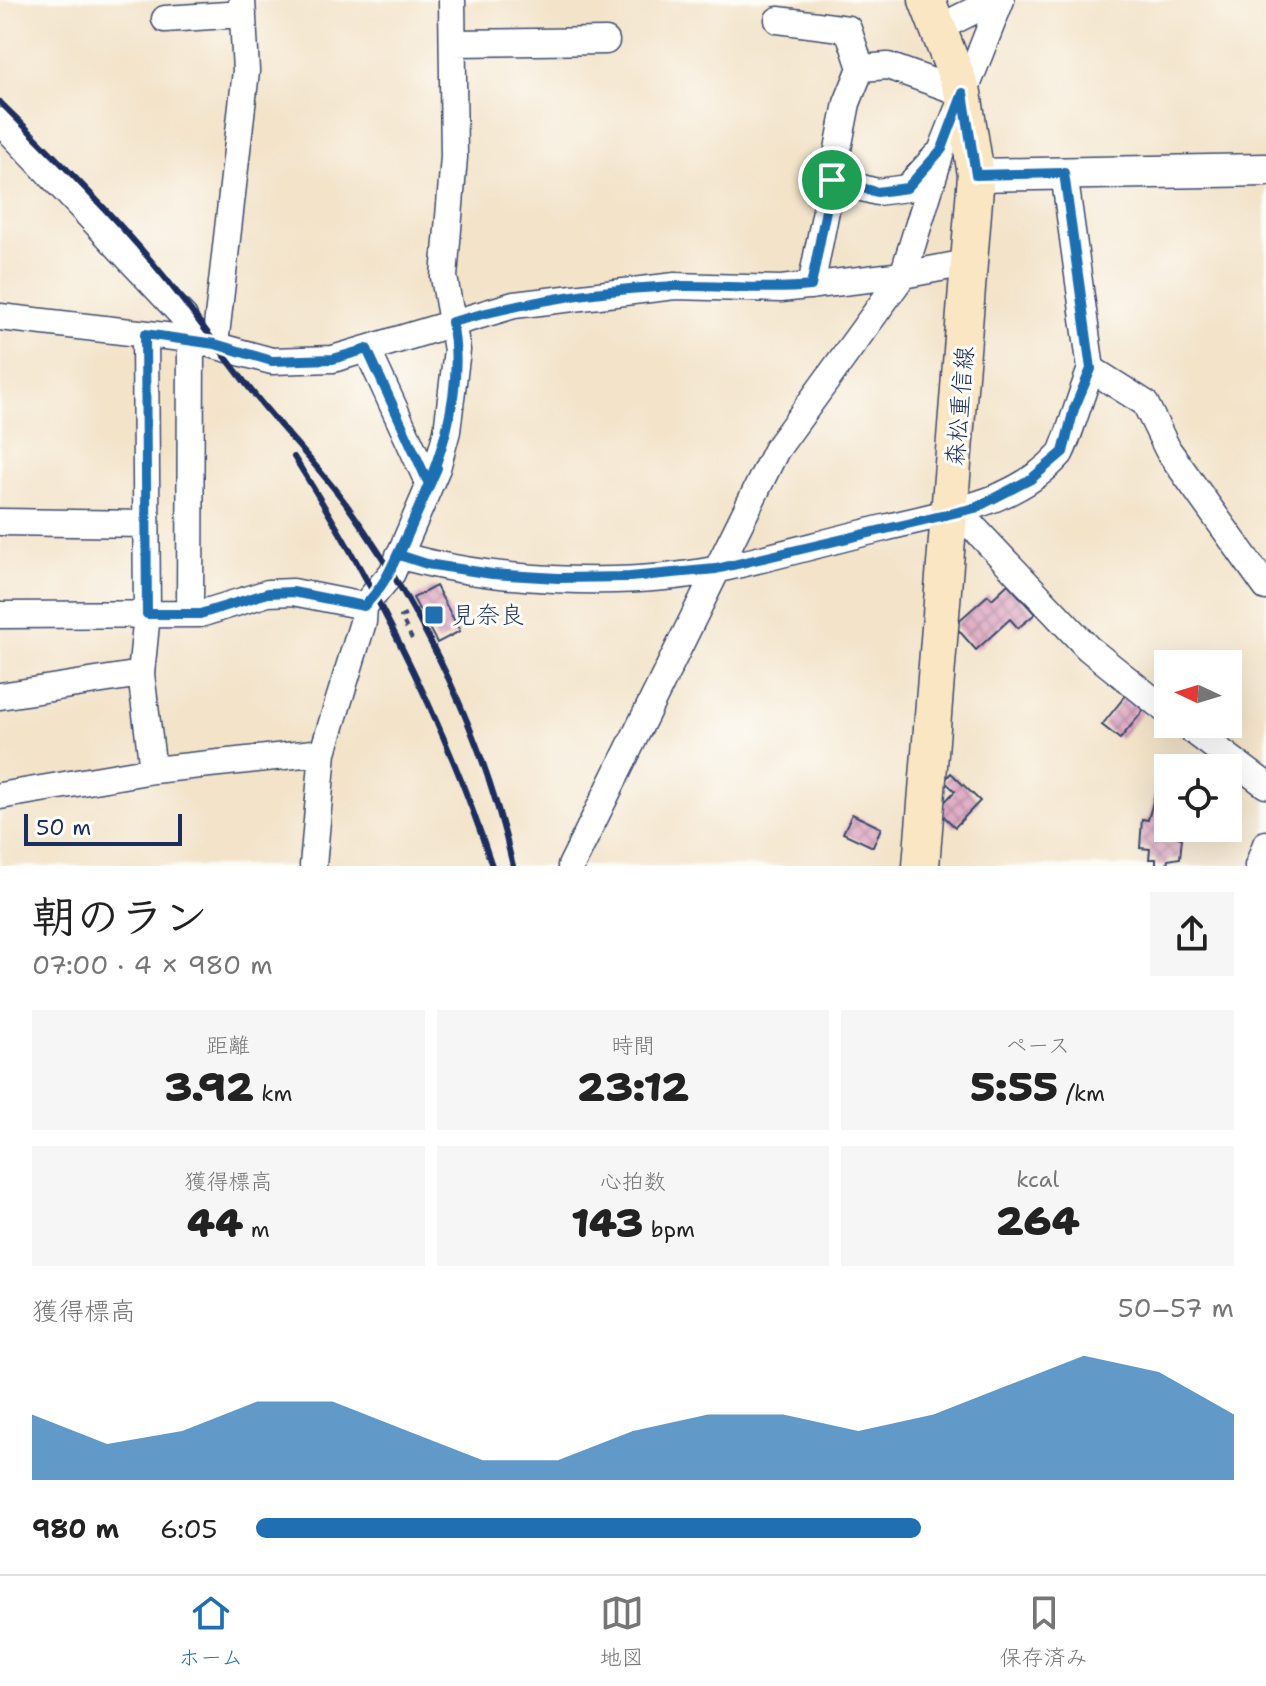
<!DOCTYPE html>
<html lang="ja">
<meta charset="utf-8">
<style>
:root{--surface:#fff;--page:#f6f6f6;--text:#222;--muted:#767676;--line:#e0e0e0;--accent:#1f6fb2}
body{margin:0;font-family:"Shantell Sans","Klee One",sans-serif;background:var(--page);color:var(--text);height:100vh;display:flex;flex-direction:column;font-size:30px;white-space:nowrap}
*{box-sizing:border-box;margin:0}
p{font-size:26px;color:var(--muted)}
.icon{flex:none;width:44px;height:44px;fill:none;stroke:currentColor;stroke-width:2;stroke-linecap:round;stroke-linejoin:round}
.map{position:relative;height:866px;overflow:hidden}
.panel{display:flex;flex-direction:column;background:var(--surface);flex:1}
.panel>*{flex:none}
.needle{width:52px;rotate:274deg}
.controls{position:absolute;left:1154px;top:650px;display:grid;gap:16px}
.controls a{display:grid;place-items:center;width:88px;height:88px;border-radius:0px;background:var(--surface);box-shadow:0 8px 32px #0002;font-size:40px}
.scale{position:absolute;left:24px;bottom:20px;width:158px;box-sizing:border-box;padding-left:8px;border:4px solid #1b2f5e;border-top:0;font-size:22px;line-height:28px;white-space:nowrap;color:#1b2f5e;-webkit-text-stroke:6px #fdfcf7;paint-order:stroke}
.pin{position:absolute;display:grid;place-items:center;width:68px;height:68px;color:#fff;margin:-34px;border:4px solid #fff;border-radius:50%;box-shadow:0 2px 8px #0007}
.round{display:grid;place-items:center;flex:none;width:84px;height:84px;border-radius:0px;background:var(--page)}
.headline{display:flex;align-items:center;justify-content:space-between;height:136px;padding:0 32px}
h1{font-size:44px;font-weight:800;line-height:60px}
.metrics{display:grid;grid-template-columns:repeat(3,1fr);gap:12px;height:136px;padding:8px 32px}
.metrics div{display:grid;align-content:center;border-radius:0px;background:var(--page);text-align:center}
.metrics b{font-size:40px;font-weight:800}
.metrics small{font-size:22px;font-weight:400}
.metrics p{font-size:22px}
.chart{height:224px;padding:16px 32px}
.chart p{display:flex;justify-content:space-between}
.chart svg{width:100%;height:144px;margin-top:8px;fill:var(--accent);opacity:.7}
ul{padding:0 32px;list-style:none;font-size:26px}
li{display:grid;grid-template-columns:128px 96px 1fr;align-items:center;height:60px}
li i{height:20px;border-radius:10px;background:var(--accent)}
.tabs{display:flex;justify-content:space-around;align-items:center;height:112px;border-top:2px solid var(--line);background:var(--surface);font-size:22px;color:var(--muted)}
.tabs a{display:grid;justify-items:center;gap:4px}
.tabs .active{color:var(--accent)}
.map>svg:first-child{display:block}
</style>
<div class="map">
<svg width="1266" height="866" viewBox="0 0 1266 866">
<defs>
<pattern id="building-cross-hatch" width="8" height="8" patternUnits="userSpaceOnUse" patternTransform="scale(2)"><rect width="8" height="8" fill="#dfa8c3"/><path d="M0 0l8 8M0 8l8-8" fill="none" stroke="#b489a2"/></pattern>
</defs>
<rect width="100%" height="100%" fill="#fdfcf7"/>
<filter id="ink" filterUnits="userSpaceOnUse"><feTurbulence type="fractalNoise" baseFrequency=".0125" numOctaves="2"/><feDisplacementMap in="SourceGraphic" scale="16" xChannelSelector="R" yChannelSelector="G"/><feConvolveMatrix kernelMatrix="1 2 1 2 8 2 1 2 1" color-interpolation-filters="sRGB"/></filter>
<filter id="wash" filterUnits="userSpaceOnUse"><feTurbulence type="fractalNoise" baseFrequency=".006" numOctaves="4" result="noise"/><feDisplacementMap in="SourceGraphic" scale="32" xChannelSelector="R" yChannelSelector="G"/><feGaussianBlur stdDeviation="1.8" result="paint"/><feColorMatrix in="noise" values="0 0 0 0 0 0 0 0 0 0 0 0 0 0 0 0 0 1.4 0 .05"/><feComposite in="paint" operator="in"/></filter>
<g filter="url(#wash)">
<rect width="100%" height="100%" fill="#f3e3c9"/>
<g id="blocks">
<path fill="url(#building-cross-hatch)" d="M1008 584 1035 614 1018 628 1010 619 976 650 954 625 988 595 992 599Z
M436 586 460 631 437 643 413 598Z
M1126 695 1144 710 1120 739 1102 725Z
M951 773 980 801 955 827 937 810 955 791 944 781Z
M1155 794 1168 795V828H1178V837L1182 838 1180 858 1168 860 1167 865H1156V859H1149L1150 849 1140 848 1142 819 1148 820Z
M852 814 881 828 873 847 843 833Z"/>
</g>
</g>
<g filter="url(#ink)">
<use href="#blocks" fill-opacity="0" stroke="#3b4a6e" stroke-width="2"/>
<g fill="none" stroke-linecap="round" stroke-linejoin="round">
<defs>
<path id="minor" d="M165 19 243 14
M778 20 848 29 861 68 888 66 963 93
M939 28 995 0
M453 43 606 41
M0 121 184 317 191 339 190 614
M1064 173 1091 369 1145 403 1168 450 1266 587
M832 180 847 103 861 68
M811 286 832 180 877 192 907 188 936 156
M0 317 191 339 272 361 333 359 514 305 675 286 781 289 903 275 972 262
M145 334 147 614 141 674 153 770
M215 344 246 71 242 0
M367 349 427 480 437 468
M951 514 975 529 1088 648 1168 712
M0 522 146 524
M399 555C488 582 627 588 719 569 774 557 829 541 884 528 946 512 1015 505 1060 454 1065 448 1085 383 1091 369
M0 615 200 614 268 593 293 592 364 606
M0 696 141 674
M1184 724 1266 785
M0 796 153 770 323 752
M313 866 323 752 363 622 364 606 392 573 437 468 447 431 457 350 444 277 454 157 452 0
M571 866 776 450 903 275 942 149 1001 0
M1258 866 1266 844"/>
<path id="tertiary" d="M976 175 1266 170"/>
<path id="secondary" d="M921 866 976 175 963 93 927 0"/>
</defs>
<use href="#minor" stroke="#3b4a6e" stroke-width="29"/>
<use href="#tertiary" stroke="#3b4a6e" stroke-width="35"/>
<use href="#secondary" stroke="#3b4a6e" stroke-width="39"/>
<path stroke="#3b4a6e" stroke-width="4" stroke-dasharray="6 6" stroke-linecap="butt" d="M412 639 401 617 419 609"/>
<use href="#minor" stroke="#fff" stroke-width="26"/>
<use href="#tertiary" stroke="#fff" stroke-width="32"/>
<use href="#secondary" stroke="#fbe6c4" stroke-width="36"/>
<path stroke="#1b2f5e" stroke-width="6" d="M0 102C56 158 112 213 162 274 195 314 225 358 258 399 288 436 323 471 351 511 426 617 484 738 513 866
M294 457C375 585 445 722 492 866"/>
</g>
</g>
<g fill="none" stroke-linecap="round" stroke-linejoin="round" filter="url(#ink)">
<defs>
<path id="route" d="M832 180 811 286C766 291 721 285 676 286 601 289 524 302 452 322 466 394 438 467 408 532 393 562 389 581 364 606L293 592 268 593 200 614H147L145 334 215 344 272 361 333 359 367 349 427 480 437 468 399 555 427 564 492 574 558 578 630 577 716 569 975 508 1031 479 1063 452 1074 409 1091 369 1064 173 976 175 963 93 942 149 907 188 877 192 832 180"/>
</defs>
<use href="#route" stroke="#fff" stroke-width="16"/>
<use href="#route" stroke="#1f6fb2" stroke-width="10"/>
</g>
<rect fill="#1f6fb2" stroke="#fdfcf7" stroke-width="3" x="424" y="605" width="20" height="20" rx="4"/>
<g text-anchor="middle" stroke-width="6" stroke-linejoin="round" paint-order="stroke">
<g font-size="24" fill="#1b2f5e" stroke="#fdfcf7">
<text transform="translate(960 406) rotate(-85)" y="8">森松重信線</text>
</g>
<g font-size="24" fill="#1b2f5e" stroke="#fdfcf7" text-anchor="start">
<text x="452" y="623">見奈良</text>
</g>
</g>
</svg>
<div class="controls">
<a><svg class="needle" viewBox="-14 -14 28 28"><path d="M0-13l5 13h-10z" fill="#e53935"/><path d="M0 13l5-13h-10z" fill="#767676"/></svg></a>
<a><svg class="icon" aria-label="locate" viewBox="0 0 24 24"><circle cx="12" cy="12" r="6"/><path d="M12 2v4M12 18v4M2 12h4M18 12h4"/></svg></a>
</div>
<div class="scale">50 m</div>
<div class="pin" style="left:832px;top:180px;background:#1e9e55"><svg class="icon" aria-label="arrive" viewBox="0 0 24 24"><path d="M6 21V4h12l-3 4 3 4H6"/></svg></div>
</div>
<section class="panel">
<div class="headline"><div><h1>朝のラン</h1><p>07:00 · 4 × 980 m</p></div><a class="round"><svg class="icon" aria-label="share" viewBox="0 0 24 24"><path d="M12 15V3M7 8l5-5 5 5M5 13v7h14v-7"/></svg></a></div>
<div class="metrics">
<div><p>距離</p><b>3.92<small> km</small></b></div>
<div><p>時間</p><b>23:12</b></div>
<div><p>ペース</p><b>5:55<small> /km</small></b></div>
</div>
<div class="metrics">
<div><p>獲得標高</p><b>44<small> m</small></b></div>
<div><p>心拍数</p><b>143<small> bpm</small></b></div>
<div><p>kcal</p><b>264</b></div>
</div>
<div class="chart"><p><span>獲得標高</span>50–57 m</p>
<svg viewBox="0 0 160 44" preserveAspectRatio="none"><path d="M0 44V24L10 33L20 29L30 20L40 20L50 29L60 38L70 38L80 29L90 24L100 24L110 29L120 24L130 15L140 6L150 11L160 24V44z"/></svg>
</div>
<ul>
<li><b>980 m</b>6:05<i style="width:68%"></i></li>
</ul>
</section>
<nav class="tabs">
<a class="active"><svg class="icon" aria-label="home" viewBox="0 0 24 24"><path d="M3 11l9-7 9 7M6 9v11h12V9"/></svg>ホーム</a>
<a><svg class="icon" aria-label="map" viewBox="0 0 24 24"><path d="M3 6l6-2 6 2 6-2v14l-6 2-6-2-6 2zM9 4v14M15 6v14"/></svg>地図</a>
<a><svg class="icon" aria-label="saved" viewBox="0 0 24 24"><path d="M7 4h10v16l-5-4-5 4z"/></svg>保存済み</a>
</nav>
